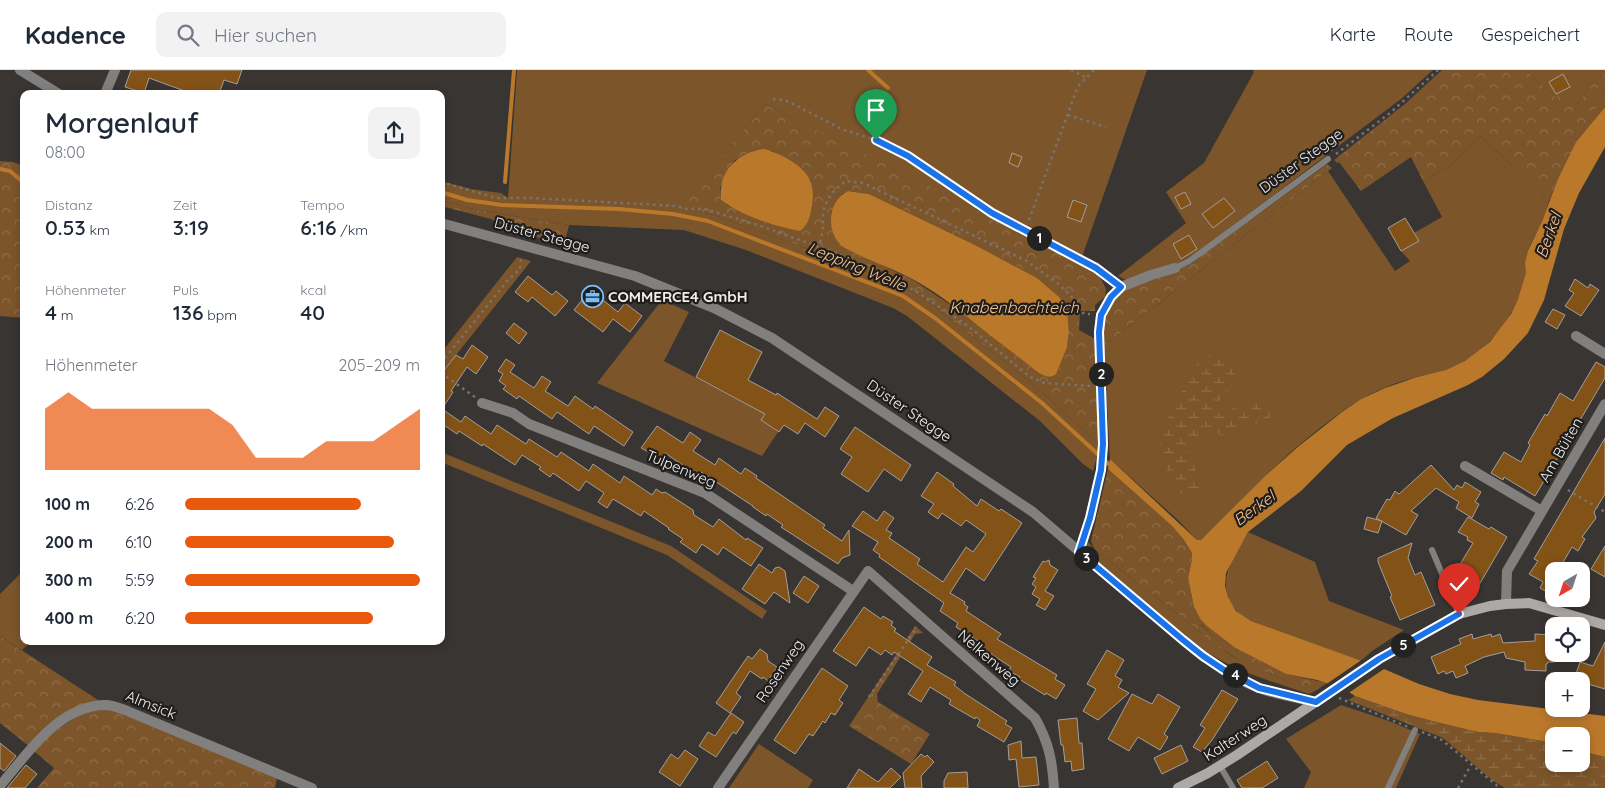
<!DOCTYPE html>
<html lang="de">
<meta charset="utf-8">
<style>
:root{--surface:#fff;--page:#f2f2f3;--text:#1f2937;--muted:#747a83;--line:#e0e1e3;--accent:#ea580c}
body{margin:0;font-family:Quicksand,sans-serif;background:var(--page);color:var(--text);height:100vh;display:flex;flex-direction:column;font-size:19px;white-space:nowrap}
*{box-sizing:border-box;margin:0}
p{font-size:16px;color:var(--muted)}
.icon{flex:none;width:28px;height:28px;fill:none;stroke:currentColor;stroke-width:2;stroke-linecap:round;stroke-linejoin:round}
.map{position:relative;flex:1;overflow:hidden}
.drawer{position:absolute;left:20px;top:20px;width:425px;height:555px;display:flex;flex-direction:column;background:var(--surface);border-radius:10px;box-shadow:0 2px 8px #0003}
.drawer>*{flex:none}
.needle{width:32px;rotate:219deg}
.fabs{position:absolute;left:1545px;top:492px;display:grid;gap:10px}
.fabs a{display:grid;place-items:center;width:45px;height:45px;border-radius:10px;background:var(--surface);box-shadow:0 2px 8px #0003;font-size:25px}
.pin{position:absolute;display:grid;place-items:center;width:42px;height:42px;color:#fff;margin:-51px -21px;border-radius:50% 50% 50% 0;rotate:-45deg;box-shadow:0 0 5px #0007}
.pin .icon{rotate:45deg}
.km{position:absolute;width:25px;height:25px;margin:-12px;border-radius:50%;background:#222;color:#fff;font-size:14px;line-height:25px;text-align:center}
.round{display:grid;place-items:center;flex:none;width:52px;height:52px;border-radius:10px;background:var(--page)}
.overview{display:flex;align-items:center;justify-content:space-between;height:85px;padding:0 25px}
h1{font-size:28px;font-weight:600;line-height:38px}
.metrics{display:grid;grid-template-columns:repeat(3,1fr);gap:8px;height:85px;padding:5px 25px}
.metrics div{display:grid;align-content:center}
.metrics b{font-size:21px;font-weight:600}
.metrics small{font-size:14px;font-weight:400}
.metrics p{font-size:14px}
.chart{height:140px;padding:10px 25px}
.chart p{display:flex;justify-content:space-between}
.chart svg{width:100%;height:90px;margin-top:5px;fill:var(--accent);opacity:.7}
ul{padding:0 25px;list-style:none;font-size:16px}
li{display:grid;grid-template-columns:80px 60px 1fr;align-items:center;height:38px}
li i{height:12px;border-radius:6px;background:var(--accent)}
header{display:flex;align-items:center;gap:30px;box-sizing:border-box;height:70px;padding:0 25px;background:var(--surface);border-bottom:1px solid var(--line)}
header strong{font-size:24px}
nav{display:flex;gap:28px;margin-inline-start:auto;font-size:18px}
.search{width:350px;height:45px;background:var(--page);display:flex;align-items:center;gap:12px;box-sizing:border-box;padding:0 18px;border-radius:10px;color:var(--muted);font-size:19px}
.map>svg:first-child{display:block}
</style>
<header>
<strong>Kadence</strong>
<div class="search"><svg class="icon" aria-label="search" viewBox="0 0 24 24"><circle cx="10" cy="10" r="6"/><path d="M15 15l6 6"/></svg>Hier suchen</div>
<nav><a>Karte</a><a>Route</a><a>Gespeichert</a></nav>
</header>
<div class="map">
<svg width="1605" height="718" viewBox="0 0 1605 718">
<defs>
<pattern id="forest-crowns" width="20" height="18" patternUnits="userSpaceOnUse" patternTransform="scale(1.25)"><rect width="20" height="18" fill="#7c552b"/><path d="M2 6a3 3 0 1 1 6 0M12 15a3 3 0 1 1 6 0" fill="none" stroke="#8f6e4a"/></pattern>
<pattern id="wetland-marsh" width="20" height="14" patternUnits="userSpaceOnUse" patternTransform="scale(1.25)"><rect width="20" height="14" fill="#7c552b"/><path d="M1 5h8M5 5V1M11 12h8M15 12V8" fill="none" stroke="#8f6e4a"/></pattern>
</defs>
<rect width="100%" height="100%" fill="#383533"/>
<path fill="#7c552b" d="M517 0H1147L1082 187 978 131 975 140 765 34 679 138 714 145 847 193 910 220 935 237 1033 314 1100 375 1093 401 1083 394 1040 351 907 246 893 238 746 180 684 160 569 155 469 138 441 130V111L471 119 501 123 508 128Z
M1253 0H1433L1401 29 1198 182 1174 195 1128 211 1118 206 1186 153 1166 122 1204 93 1254 2Z
M1526 0H1605V4L1591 15 1576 36 1556 27Z
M1605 20V37L1576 72C1585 54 1595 37 1605 20Z
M1481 66 1549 131C1547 137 1546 143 1543 149 1538 161 1531 171 1528 183 1525 192 1527 199 1526 206 1515 247 1487 286 1446 300 1437 303 1428 304 1420 306 1397 312 1373 321 1353 334 1322 355 1292 380 1265 406 1244 427 1223 450 1201 470H1197L1178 450 1110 389 1104 276 1328 101 1395 201 1410 191 1401 181 1419 171 1414 163 1442 147 1423 111 1451 95Z
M517 187 531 191 441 304V283Z
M662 230 689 242 664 291 765 344 761 350 778 362 762 386 597 313Z
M441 382 671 476 767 541 762 549 667 485 441 392Z
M1248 462 1315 492 1329 531 1404 560 1372 581 1361 591 1251 551C1246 548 1239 544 1236 540 1213 512 1234 488 1248 462Z
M1087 471 1094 479 1198 560C1220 582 1248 595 1277 607 1290 612 1303 618 1317 620L1309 624C1279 614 1248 605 1220 590 1172 562 1131 520 1090 484L1087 477Z
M24 500V571H31L22 580 0 566V524Z
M1202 551 1234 577 1212 565 1201 554Z
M1341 635 1389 651 1420 664 1396 718H1304L1311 702 1286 669Z
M759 674 813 710 808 718H729Z"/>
<path fill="url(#forest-crowns)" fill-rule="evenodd" d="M1442 0H1526L1556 27 1567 23 1576 36 1591 15 1605 4V20L1590 48 1586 53 1557 111 1549 131 1481 66 1451 95 1423 111 1411 87 1361 121 1339 92 1337 93 1334 90 1405 34Z
M765 34 1015 159 1099 205 1106 219 1105 227 1095 235V241H1080L1079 260 1095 269 1100 375 1033 314 935 237 910 220 847 193 714 145 678 138ZM772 81C788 88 800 97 811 111L756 148 728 135 721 130 720 118 731 95 735 90ZM849 121 869 124 975 175 1037 208 1058 227 1067 238 1069 262 1067 277 1011 280 960 241 913 210 844 177 833 163 831 150 832 141 842 124Z
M0 91 13 92 24 96V248L0 246Z
M1327 94 1332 98 1328 101 1104 276C1103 265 1102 255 1105 245 1114 213 1167 207 1192 193Z
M441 130 469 138 569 155 564 175 518 162 491 149 441 136Z
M1108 399 1172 456 1184 470 1192 483V489L1188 508 1194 537 1202 551 1201 555 1212 565 1286 604 1327 613 1317 620 1306 619 1248 595 1210 572 1198 560 1094 479 1091 471Z
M915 556 923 563 915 564 877 624 878 632 930 664 911 694 849 656Z
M0 566 101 632 83 634 30 677 0 653Z
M111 639 277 708 275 718H37L54 698 34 681 52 663 84 642Z"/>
<path fill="url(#wetland-marsh)" d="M1213 285 1226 286 1236 299 1231 317 1218 332 1210 345C1224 346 1236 334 1251 332 1257 331 1265 333 1271 334L1272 345 1263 353H1257L1231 365H1221L1204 356 1189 380 1202 417 1199 421 1182 424C1169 410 1160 388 1160 368 1160 362 1193 298 1199 292 1202 289 1208 287 1213 285Z
M1355 626 1406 644 1440 653 1478 662 1495 663 1554 673V694H1581V681L1605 687V718H1505L1492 710 1443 668 1348 630Z"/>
<path fill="#ba782b" d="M1605 37V77L1579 123 1564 159 1544 230 1528 263 1504 289 1482 307 1468 315 1393 348 1347 375 1301 421 1248 462 1226 503 1225 516 1228 527 1236 541 1251 551 1384 599 1419 614 1450 624 1478 630 1605 646V687L1581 681V666H1554V673L1495 663 1478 662 1440 653 1406 644 1355 626 1349 622V621L1317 610 1286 604 1234 577 1207 556 1201 550 1194 537 1188 508 1192 489V483L1184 470 1172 456 1108 399 1110 389 1197 470H1201L1266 405 1299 376 1342 342 1361 329 1385 318 1417 307 1446 300 1465 291 1490 272 1511 244 1518 229 1526 203 1525 193 1528 181 1543 149 1557 111 1576 72Z
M764 79C780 83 806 96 811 113 814 122 813 132 811 140 810 148 807 156 800 161 773 156 743 146 721 130 718 101 737 83 764 79Z
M848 121 869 124 975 175 1037 208 1059 227 1067 238 1069 262 1067 277 1056 304C1050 309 1045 306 1039 303 1023 290 1007 278 991 266 966 246 942 225 914 210 894 199 872 192 851 181 847 179 842 177 839 173 825 157 830 129 848 121Z"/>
<path fill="#383533" d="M1363 589 1387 597 1347 624 1325 615Z"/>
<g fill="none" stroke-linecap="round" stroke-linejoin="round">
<path stroke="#ba782b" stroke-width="4" d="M868 0 888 18
M0 99 10 101 24 113
M505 112 514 0
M441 122 467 130 502 135 619 139 673 144 708 151 903 226 935 248 1042 333 1113 398"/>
</g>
<path fill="#835216" stroke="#a39f9c" d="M131 0H242L237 14 224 10 219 24H193L149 8 144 23 125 17Z
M1563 4 1570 17 1556 24 1549 12Z
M1012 83 1022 87 1018 97 1009 93Z
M1185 122 1191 134 1181 139 1175 127Z
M1224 128 1235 141 1213 158 1202 144Z
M1073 130 1087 135 1081 152 1067 147Z
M1405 148 1419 171 1401 181 1388 158Z
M1189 165 1197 179 1181 189 1173 174Z
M528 206 552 225 556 221 568 231 555 246 532 227 528 232 515 222Z
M1575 209 1588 218 1590 214 1599 220 1581 246 1565 236 1574 223 1569 220Z
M590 220 618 242 625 233 642 246 630 262 613 249 603 262 574 240Z
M1553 239 1565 245 1557 259 1545 252Z
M514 253 527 263 519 274 506 263Z
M720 260 762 282 748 310 776 325 777 323 817 349 825 337 839 346 825 367 805 353 798 364 784 355 779 362 761 350 765 344 696 307Z
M472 275 488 287 476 304 467 297 451 321 453 322 442 339 461 352 465 346 491 364 497 355 526 374 529 369 557 387 561 382 589 401 593 394 620 413 624 406 652 425 656 419 662 423 665 422 693 440 694 445 713 457 719 449 746 470 747 468 763 478 751 496 723 477 718 485 702 474 696 483 680 472 683 469 668 459 669 458 644 441 641 446 613 429 607 438 598 432 604 423 586 411 579 421 553 403 550 407 539 399 541 397 522 385 515 395 483 374 482 376 459 361 457 364 441 353V304L456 285 463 289Z
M506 289 515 295 510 302 534 318 542 306 551 312 545 321 568 336 575 326 593 339 595 336 633 362 624 376 594 356 589 364 557 342 552 349 519 326 517 329 503 319 506 316 499 311 503 304 498 301Z
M1596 292 1605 297V308L1535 426 1504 407 1503 410 1491 403 1504 382 1521 392 1530 375 1528 373 1545 344 1547 346 1560 323 1573 331Z
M657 356 683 373 690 362 701 370 693 381 715 395 719 388 741 404 745 398 757 406 756 408 825 455 823 458 842 471 849 460 850 485 842 488 838 494 781 457 783 455 767 444 766 446 753 437V436L701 402 699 406 665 383 662 389 641 378Z
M855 357 911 395 901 411 884 399 868 422 841 404 852 387 840 379Z
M1605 368V424L1594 442 1596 448 1582 467 1585 469 1578 481 1572 477 1558 501H1554V526L1540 518 1543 512 1529 504 1538 491 1534 489Z
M1431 395 1454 420 1457 415 1462 418 1465 412 1481 422 1475 432 1479 434 1472 448 1456 438 1459 432 1436 418 1411 441 1418 445 1406 465 1376 448 1387 429 1390 430 1395 421 1399 424Z
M937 402 954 414 953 416 977 436 981 429 999 441 1001 439 1022 453 984 511 966 498 950 523 965 532 964 534 968 537 966 541 1001 564 997 569 1057 605 1055 609 1065 615 1056 629 1046 623 1045 625 1019 609 1020 607 1009 601 1011 597 976 574 978 571 956 557 958 553 940 541 944 533 879 487 880 485 873 480 878 472 852 456 863 441 877 451 884 441 894 448 886 460 892 463 889 468 920 489 917 494 943 512 966 477 973 482 986 464 966 450 961 456 942 443 938 449 928 442 934 434 921 426Z
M1367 447 1382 451 1378 463 1364 459Z
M1468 447 1489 459 1491 457 1507 467 1479 515 1456 501 1473 473 1467 470 1468 467 1458 462Z
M1412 473 1408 488 1415 505 1421 502 1435 535 1400 550 1390 527 1392 526 1378 492V488Z
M1605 476V507L1591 499Z
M1049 490 1050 495 1058 500 1045 521 1054 526 1045 540 1036 535 1040 529 1032 524 1036 517 1032 514 1036 508 1033 507 1043 491 1045 492Z
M759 494 772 503 775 498 779 497 785 501 790 533 774 522 765 534 742 519Z
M804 506 819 516 808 533 793 523Z
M864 537 881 549 883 546 893 552 891 555 896 559 894 561 932 587 927 595 956 612 954 615 964 623 1007 651 1005 654 1012 658 1004 672 977 656 980 650 976 647 975 649 949 634 951 630 930 617 921 632 908 624 923 601 894 582 892 585 885 580 881 585 869 577 856 596 833 581Z
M1472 564 1473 569 1491 564 1492 567 1500 564 1503 573 1535 571V564L1554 565V592H1548L1547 594H1546V601L1525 600V592L1506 588 1504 582 1484 587 1465 596 1468 603 1456 608 1453 601 1446 604 1444 601 1438 604 1431 587 1461 574 1459 569Z
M1605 572V619L1574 610 1580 592 1593 596Z
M760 579 767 584 768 591 777 597 768 611 763 607 762 609 750 601 736 623 741 627 730 643 716 633 748 586 752 589Z
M1107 580 1124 590 1115 606 1122 610 1118 617 1129 623 1098 650 1083 641 1096 619 1087 614Z
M822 598 848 616 839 630 843 633 835 645 831 643 825 653 823 651 813 666 809 664 795 684 774 670Z
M1222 620 1238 629 1212 670 1202 682 1193 677 1205 658 1200 655Z
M1132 624 1152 634 1158 624 1180 637 1164 664 1168 667 1160 680 1138 667 1129 681 1108 669Z
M731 643 744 652 736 664 733 662 716 687 699 676 708 662 715 666Z
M1077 648 1079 673H1082L1084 699 1072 701 1071 691 1065 692 1063 675H1061L1058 650Z
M1021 671 1022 688 1036 687 1039 715 1019 717 1016 689 1009 690 1008 675Z
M0 673 16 686 4 701 0 698Z
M1181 675 1188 691 1162 704 1154 688Z
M685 680 698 689 680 716 659 702 671 684 678 689Z
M921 684 925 687 927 685 934 692 921 706 922 718H905L903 703Z
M1267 691 1278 708 1262 718H1242L1237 710Z
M26 695 37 704 25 718H7Z
M891 698 901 707 890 718H847L859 699 878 712Z
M967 702 968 718H944V711L948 703Z"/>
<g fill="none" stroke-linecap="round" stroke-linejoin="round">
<path stroke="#777472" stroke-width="2.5" stroke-dasharray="2.5 4" stroke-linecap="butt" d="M1071 0 1087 8
M773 29 785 30 844 60 877 70 908 86 983 137
M1068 45 1106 57
M1336 84 1390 43 1438 0
M441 112 496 128H531L677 136 687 139H704L758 155 836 183 914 220 968 256 1030 307 1044 313 1090 316
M1029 150 1078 16 1094 0
M814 175 820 172C825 158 821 147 825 136 829 125 837 117 846 111L863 113 1025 190 1056 212 1071 226 1084 244H1090
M441 293 508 210 520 199 521 186
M441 303 475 327
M1568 420 1605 442
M869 627 917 557
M1339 628 1408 657
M1422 662 1442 670 1500 718
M1458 718 1471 695"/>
<path stroke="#81807e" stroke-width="6" d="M1175 198 1189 191 1202 182 1328 89
M1432 480 1459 544
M1220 696 1233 718
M1388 718 1415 660"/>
<path stroke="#81807e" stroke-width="10" d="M20 0 59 24
M105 24 115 0
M992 143 1096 198 1121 217
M441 153 635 206 714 238 772 268 1033 442 1183 570C1205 588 1232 608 1259 618 1277 625 1298 628 1316 632
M1576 266 1605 284
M482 333 513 343 529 354 705 423 853 521
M1465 396 1542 441
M1079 482 1090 448 1101 400 1103 374 1099 262 1101 245 1111 227 1121 217 1151 205 1175 198
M1506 534 1507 501 1605 334
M0 716C27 684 59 635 106 635 112 635 119 638 125 640L312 718
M718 718 868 501 1035 648C1049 673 1052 689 1054 718"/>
<path stroke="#aca9a7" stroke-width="10" d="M1178 718 1208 703 1237 685 1379 589 1459 544 1490 536 1506 534 1529 533 1605 555"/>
</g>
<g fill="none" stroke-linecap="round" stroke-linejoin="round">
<defs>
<path id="route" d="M876 70 908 86 992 143 1096 198 1121 217 1111 227 1101 245 1099 262 1103 374 1101 400 1090 448 1079 482 1183 570 1203 586 1224 600 1259 618 1316 632 1379 589 1459 544"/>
</defs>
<use href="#route" stroke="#fff" stroke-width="10"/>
<use href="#route" stroke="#1a73e8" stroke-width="6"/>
</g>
<defs>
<symbol id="office-ring" viewBox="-11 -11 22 22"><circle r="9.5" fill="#1e1d1c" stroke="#7bbef8" stroke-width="1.5"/><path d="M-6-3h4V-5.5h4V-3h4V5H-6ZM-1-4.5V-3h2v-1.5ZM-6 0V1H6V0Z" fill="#7bbef8"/></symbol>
</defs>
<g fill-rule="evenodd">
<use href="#office-ring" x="580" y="214" width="25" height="25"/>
</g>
<g text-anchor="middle" stroke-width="4.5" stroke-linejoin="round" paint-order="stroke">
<g font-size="15" fill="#efedeb" stroke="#1e1d1c">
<text transform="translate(1301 91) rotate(-36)" y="5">Düster Stegge</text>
<text transform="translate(542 165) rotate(15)" y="5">Düster Stegge</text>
<text transform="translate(909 341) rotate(34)" y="5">Düster Stegge</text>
<text transform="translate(1561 380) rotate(-60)" y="5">Am Bülten</text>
<text transform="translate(681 399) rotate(23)" y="5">Tulpenweg</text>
<text transform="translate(989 588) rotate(41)" y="5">Nelkenweg</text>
<text transform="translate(780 601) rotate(-56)" y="5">Rosenweg</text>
<text transform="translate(151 635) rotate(22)" y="5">Almsick</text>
<text transform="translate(1235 668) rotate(-33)" y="5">Kalterweg</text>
</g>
<g font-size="15" font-weight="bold" fill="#efedeb" stroke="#1e1d1c" text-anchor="start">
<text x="608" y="232">COMMERCE4 GmbH</text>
</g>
<g font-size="16" font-style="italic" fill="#f8c38f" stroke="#1e1d1c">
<text transform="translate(1548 165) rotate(-70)" y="6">Berkel</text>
<text transform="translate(857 196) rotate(22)" y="6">Lepping Welle</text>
<text x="1014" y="243">Knabenbachteich</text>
<text transform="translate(1254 438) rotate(-36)" y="6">Berkel</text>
</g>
</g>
</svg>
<div class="fabs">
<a><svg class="needle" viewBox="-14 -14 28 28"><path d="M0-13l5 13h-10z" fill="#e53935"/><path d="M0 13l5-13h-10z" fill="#747a83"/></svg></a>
<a><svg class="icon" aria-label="locate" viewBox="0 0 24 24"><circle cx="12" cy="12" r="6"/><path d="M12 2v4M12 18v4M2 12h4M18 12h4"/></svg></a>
<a>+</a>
<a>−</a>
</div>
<div class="pin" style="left:876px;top:70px;background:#1e9e55"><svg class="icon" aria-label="arrive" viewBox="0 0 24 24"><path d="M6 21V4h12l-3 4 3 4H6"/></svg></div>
<div class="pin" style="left:1459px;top:544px;background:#d93025"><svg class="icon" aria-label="check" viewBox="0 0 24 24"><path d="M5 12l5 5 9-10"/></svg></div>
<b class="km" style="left:1039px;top:168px">1</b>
<b class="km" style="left:1101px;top:304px">2</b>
<b class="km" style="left:1086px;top:488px">3</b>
<b class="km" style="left:1235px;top:605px">4</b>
<b class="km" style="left:1403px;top:575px">5</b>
<section class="drawer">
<div class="overview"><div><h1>Morgenlauf</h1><p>08:00</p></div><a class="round"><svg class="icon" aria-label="share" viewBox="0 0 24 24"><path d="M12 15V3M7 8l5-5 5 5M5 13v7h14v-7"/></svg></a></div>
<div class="metrics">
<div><p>Distanz</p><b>0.53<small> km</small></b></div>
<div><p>Zeit</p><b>3:19</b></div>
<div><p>Tempo</p><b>6:16<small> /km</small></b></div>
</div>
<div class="metrics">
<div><p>Höhenmeter</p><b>4<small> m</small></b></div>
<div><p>Puls</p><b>136<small> bpm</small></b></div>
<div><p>kcal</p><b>40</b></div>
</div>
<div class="chart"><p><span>Höhenmeter</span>205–209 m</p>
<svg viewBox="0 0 160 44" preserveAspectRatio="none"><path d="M0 44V14L10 6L20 14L30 14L40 14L50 14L60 14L70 14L80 22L90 38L100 38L110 38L120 30L130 30L140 30L150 22L160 14V44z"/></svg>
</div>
<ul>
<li><b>100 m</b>6:26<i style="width:75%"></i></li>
<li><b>200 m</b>6:10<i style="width:89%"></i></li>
<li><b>300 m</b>5:59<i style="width:100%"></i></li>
<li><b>400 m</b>6:20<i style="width:80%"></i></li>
</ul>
</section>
</div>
